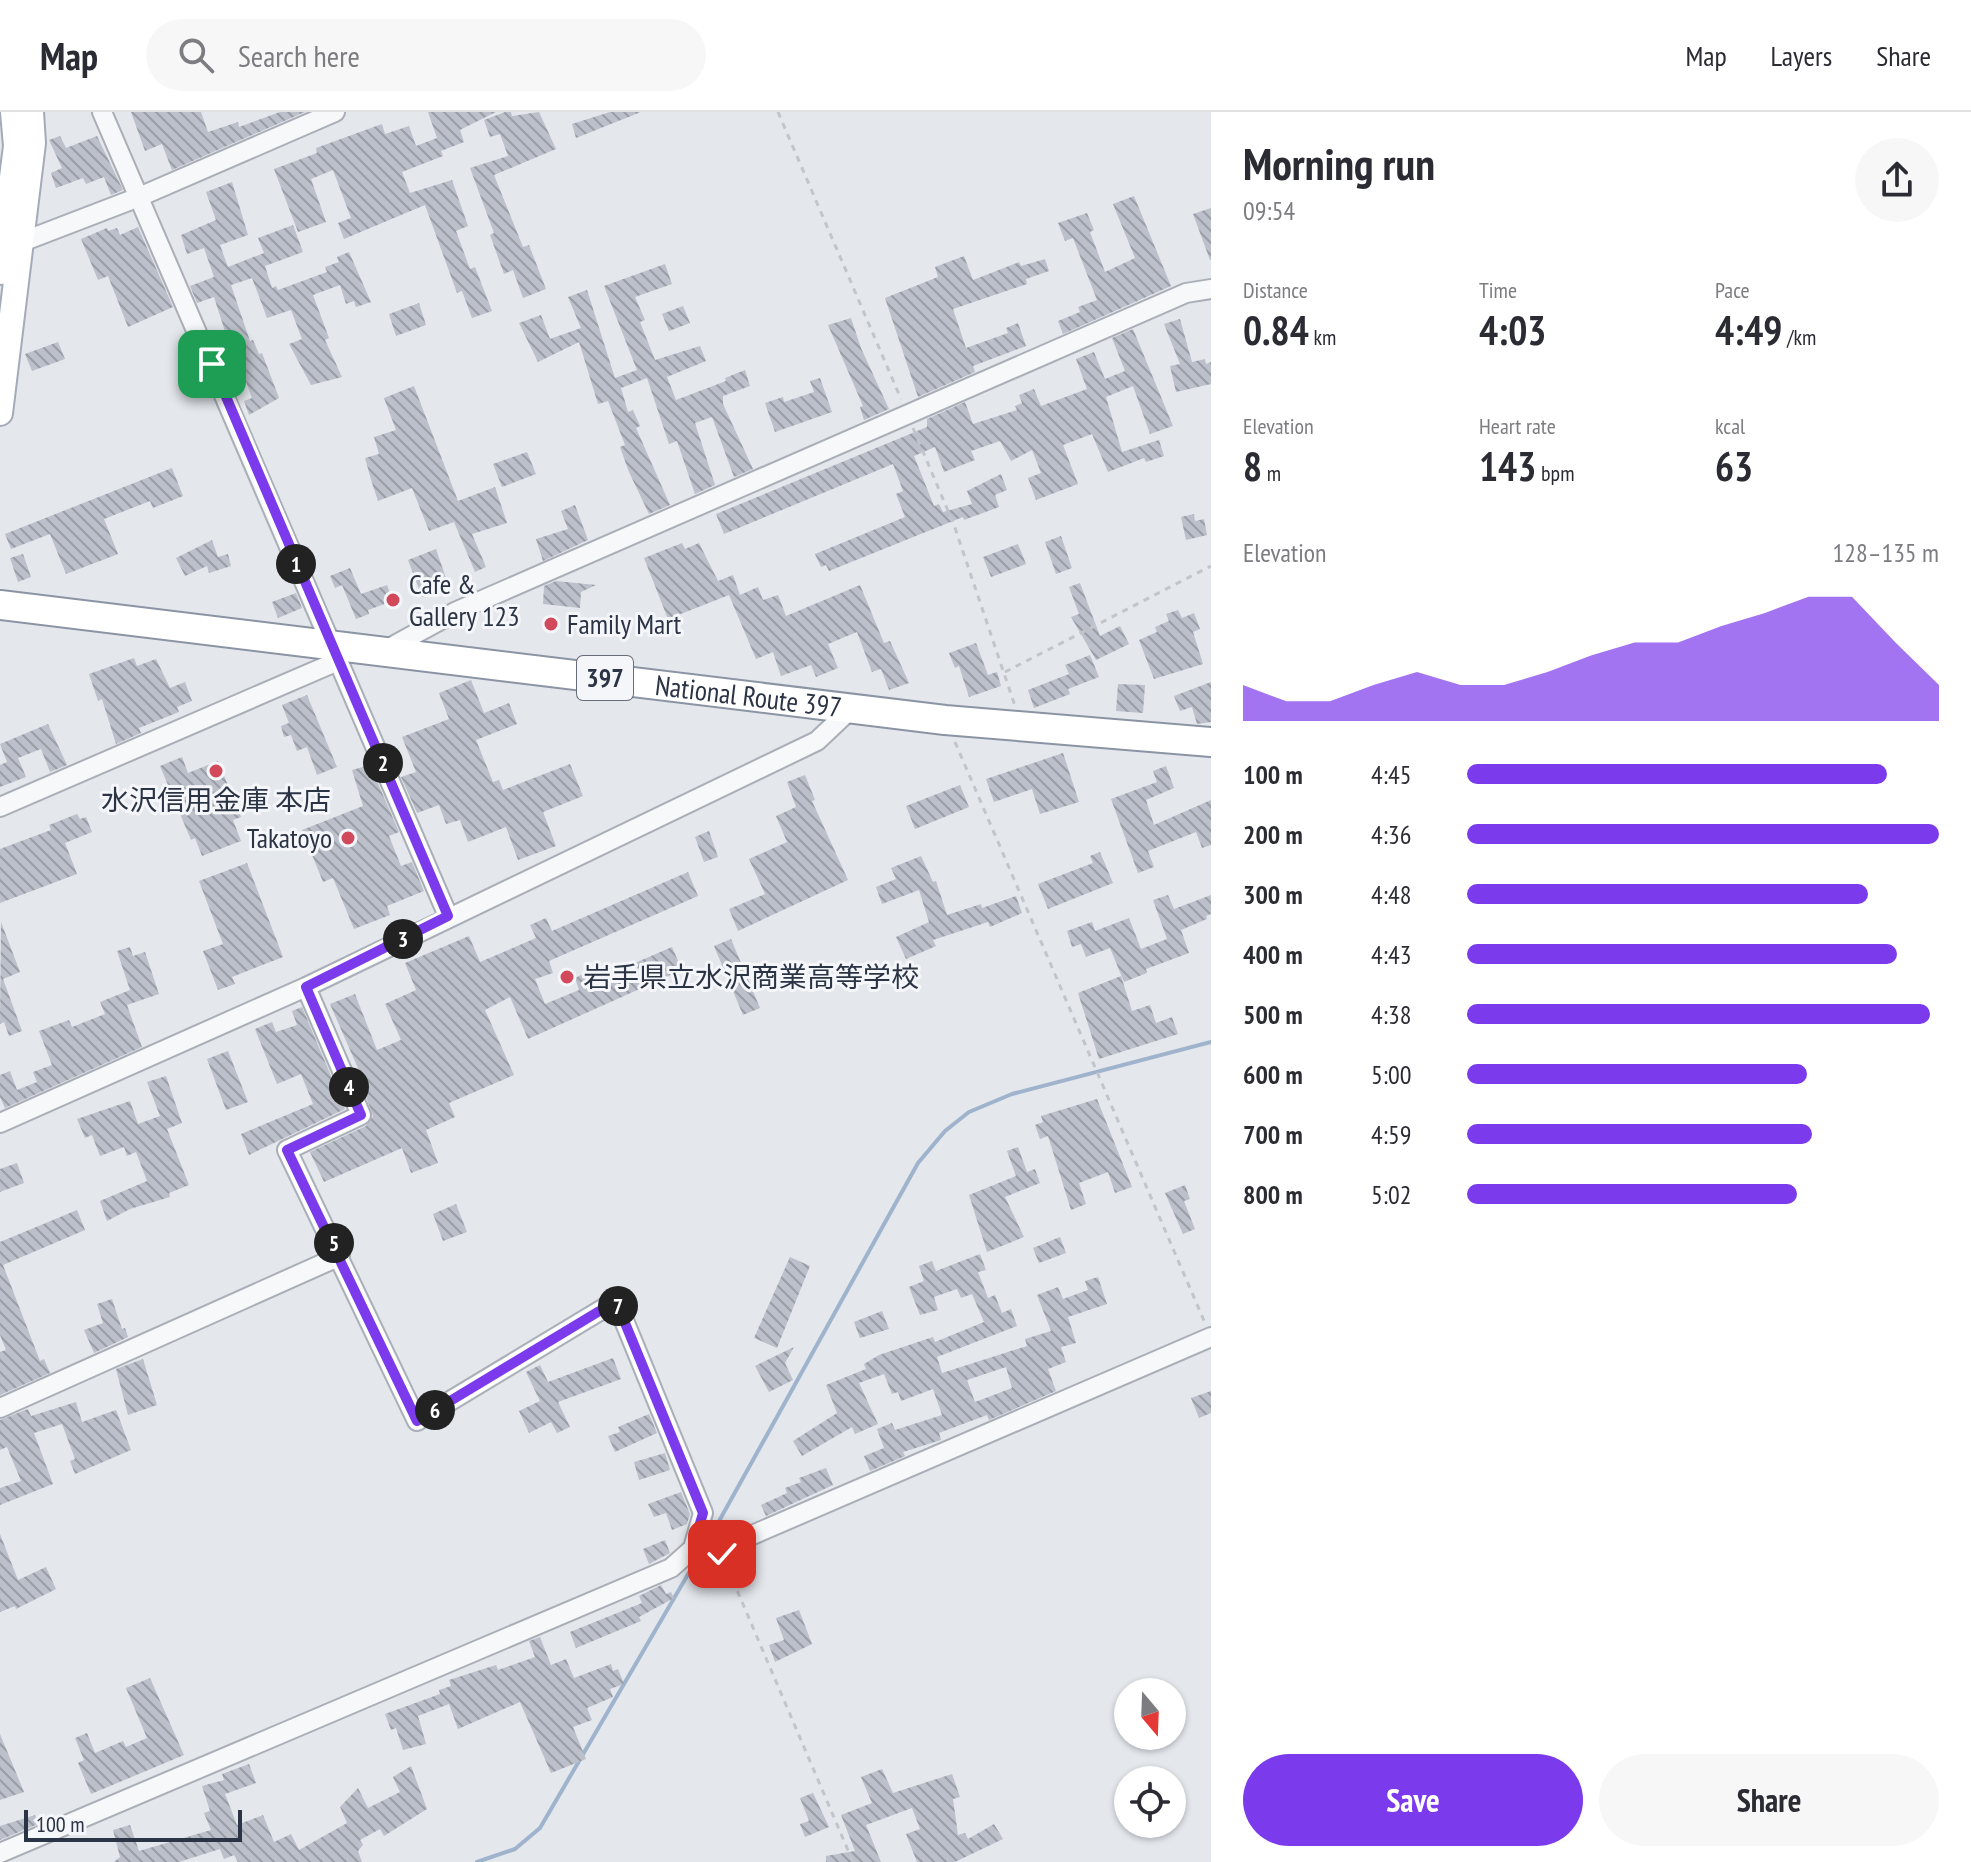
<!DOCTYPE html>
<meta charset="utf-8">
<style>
:root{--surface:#fff;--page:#f7f7f7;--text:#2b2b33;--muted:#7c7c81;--line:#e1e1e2;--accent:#7c3aed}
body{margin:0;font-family:"PT Sans Narrow","Noto Sans JP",sans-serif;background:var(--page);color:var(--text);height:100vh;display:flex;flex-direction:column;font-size:30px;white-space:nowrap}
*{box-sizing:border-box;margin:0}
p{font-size:26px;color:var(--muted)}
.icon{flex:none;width:44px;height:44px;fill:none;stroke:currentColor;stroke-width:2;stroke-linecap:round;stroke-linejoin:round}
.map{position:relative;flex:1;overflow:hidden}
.drawer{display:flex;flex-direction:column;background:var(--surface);width:760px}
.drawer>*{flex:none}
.needle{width:52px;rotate:161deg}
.fabs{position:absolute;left:1114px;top:1566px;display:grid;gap:16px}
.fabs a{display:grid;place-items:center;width:72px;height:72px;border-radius:50%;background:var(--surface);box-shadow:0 2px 6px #0004;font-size:40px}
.scale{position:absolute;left:24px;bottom:20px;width:218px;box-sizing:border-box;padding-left:8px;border:4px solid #2b3445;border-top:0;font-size:22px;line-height:28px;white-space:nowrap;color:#2b3445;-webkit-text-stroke:6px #f4f6f9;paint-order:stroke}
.pin{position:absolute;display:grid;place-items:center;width:68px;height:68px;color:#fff;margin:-34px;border-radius:16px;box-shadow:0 4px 12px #0006}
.km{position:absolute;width:40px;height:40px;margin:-20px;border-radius:50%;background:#222;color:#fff;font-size:22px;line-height:40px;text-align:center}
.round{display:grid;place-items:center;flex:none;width:84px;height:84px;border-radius:42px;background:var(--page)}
.overview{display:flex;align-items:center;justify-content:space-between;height:136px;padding:0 32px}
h1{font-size:44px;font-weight:800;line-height:60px}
.metrics{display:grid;grid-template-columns:repeat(3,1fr);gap:12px;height:136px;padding:8px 32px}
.metrics div{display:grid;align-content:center}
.metrics b{font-size:40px;font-weight:800}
.metrics small{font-size:22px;font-weight:400}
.metrics p{font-size:22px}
.chart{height:224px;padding:16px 32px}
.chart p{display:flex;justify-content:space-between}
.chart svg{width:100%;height:144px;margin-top:8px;fill:var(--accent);opacity:.7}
.cta{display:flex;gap:16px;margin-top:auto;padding:16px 32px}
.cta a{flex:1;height:92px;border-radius:48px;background:var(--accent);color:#fff;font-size:32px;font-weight:800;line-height:92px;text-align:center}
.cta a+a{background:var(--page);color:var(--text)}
ul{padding:0 32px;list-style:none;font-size:26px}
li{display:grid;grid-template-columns:128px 96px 1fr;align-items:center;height:60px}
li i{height:20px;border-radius:10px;background:var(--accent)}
header{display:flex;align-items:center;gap:48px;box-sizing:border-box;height:112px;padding:0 40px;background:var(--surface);border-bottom:2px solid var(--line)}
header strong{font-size:38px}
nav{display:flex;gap:44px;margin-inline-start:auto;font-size:28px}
.search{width:560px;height:72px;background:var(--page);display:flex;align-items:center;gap:20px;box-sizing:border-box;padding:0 28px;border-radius:44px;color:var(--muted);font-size:30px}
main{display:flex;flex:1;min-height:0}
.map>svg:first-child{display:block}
</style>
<header>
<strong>Map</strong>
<div class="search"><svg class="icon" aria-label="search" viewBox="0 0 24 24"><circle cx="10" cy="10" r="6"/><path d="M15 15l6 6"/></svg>Search here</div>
<nav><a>Map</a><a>Layers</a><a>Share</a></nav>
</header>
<main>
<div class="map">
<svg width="1211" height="1750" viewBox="0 0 1211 1750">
<defs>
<pattern id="building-back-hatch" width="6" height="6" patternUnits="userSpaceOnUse" patternTransform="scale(2)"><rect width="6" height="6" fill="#bbc0ca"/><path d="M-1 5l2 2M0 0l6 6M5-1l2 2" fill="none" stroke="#989da6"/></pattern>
</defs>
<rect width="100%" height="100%" fill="#e4e7ec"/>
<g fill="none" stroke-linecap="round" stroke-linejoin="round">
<path stroke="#9fb4cc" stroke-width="4" d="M708 1429 918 1051 945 1019 969 1000 1012 982 1211 930
M477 1750 515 1737 540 1716 701 1440"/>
</g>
<path fill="url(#building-back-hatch)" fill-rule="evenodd" d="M131 0H201L208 20 238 10 239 15 280 0H305L172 58 162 32 145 39Z
M428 0H496L460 18 464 30 441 39 443 44 402 60 410 81 452 68 468 114 456 119 470 157 475 155 492 199 472 206 462 179 457 181 425 93 344 127 338 111 351 106 333 58 311 67 326 110 298 120 274 57 317 41 316 36 382 12 385 22 409 14 416 34 437 26Z
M505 0H511L512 4 539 0 556 37 494 63 523 135 529 133 546 177 523 186 513 158 504 162 490 123 494 121 470 56 508 44 500 22 490 25 484 8Z
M610 0H641L576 26 572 12Z
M60 24 66 36 97 24 123 78 111 83 104 65 86 72 83 66 56 76 51 61 62 56 49 28Z
M232 70 248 123 220 133 228 155 264 141 258 126 293 113 303 140 265 154 272 176 276 174 278 178 327 160 325 155 339 150 337 145 349 140 371 190 356 195 354 189 346 192 340 173 313 183 329 226 325 228 342 265 311 273 289 232 302 227 291 198 267 206 252 166 231 173 250 229 253 228 259 242 262 241 279 286 249 303 244 289 252 286 238 248 229 251 222 235 229 232 214 185 197 191 190 174 214 165 204 136 187 142 181 123 216 108 206 80Z
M1134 84 1171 174 1063 222 1058 209 1080 200 1078 195 1097 188 1073 126 1065 129 1058 111 1087 101 1094 118 1090 120 1105 160 1135 146 1113 92Z
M1211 96V148H1210L1193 102Z
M138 115 173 195 128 215 108 164 98 168 81 127 107 116 108 119 117 116 120 123Z
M964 144 973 168 1019 150 1021 154 1045 147 1049 159 1026 167 1027 172 953 197 966 236 1008 221 1006 216 1018 211 1026 234 973 254 975 260 918 285 885 186 938 165 935 155Z
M665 152 672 172 635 185 645 208 640 210 655 248 700 234 706 249 667 265 676 288 726 269 725 266 745 258 750 274 723 284V292L753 357 734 365 712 305 695 311 715 373 695 382 677 329 669 332 647 266 621 276 628 300 633 298 640 314 636 316 670 393 649 402 629 360 620 335 625 333 608 289 598 292 579 230 538 250 519 211 541 203 550 227 581 216 568 185 587 178 615 266 637 258 604 174Z
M419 191 426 213 396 224 389 202Z
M683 194 690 211 669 219 662 202Z
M851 206 861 236 889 297 864 308 860 295 863 294 828 213Z
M1180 207 1192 250 1205 247 1206 252 1211 250V272L1176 280 1170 254 1180 252 1164 212Z
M1133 217 1173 314 1150 322 1133 274 1106 285 1122 340 1159 328 1164 344 1146 350 1144 346 1108 360 1092 322 1063 333 1078 372 1036 388 1028 366 1041 361 1032 338 1011 349 1000 329 971 339 975 348 944 360 935 335 914 344 934 394 939 392 943 400 972 392 967 379 1001 362 1007 378 995 383 999 395 964 408 963 405 829 459 826 453 821 455 815 442 905 405 896 382 903 379 893 352 724 422 716 402 927 315V307L965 290 973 312 1017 298 1015 294 1022 291 1019 283 1034 277 1041 294 1087 277 1076 247 1094 240 1105 267 1125 259 1112 226Z
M58 230 65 247 32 259 25 242Z
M820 266 832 300 775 320 765 291 783 285 784 290 814 280 810 269Z
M414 274 458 389 495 375 507 411 472 422 486 455 475 460 454 410 429 419 412 376 378 389 372 371 365 346 379 342 374 325 396 318 384 286Z
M527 340 536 362 502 375 493 352Z
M172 356 183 384 153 396 150 389 104 407 118 442 66 462 50 422 11 437 5 422Z
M575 393 588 428 543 449 536 427 568 417 561 399Z
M1194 402 1195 409 1204 407 1207 423 1186 428 1181 405Z
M1061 424 1072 456 1056 462 1045 430Z
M212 428 218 445 228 442 231 454 209 461 207 454 185 464 176 446Z
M682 431 685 437 699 431 718 469 733 463 740 483 758 475 763 488 778 483 786 504 860 473 884 531 890 529 909 571 889 578 881 557 872 560 857 520 828 532 838 556 816 565 811 553 781 564 773 540 756 547 729 483 668 507 644 446Z
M1018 432 1026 452 991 465 983 445Z
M436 437 449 475 422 485 408 448Z
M23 442 31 465 18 470 10 446Z
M350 456 361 482 387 473 393 489 368 498 369 502 356 507 342 473 335 476 330 464Z
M556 469 596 473 581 480 580 496 543 492 544 474Z
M1080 471 1100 524 1120 514 1129 532 1096 548 1071 505 1079 502 1069 475Z
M296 481 302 496 278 506 272 490Z
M1178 498 1182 506 1194 501 1200 517 1193 520 1203 552 1154 567 1139 528 1157 520 1155 515 1169 509 1166 502Z
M976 531 988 563 997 560 1001 574 969 585 959 554 955 556 949 541Z
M1090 543 1099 565 1068 577 1070 582 1034 596 1028 578 1069 562 1065 553Z
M134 546 137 554 156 547 170 576 185 570 192 589 177 595 179 600 139 616 141 621 116 632 102 587 98 589 89 562Z
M471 568 484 601 509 591 517 612 476 628 493 670 499 668 503 678 570 652 583 684 543 700 556 734 518 748 506 715 468 730 460 708 446 712 439 693 417 701 401 665 416 660 402 625 449 607 439 581Z
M1211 570V610L1197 612 1192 595 1180 599 1174 584Z
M1118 572 1145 573 1143 601 1116 599Z
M307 583 337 655 317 663 307 635 297 639 291 623 284 625 281 614 289 611 282 593Z
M48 612 67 653 50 660 41 637 18 646 26 665 0 675V653L7 650 0 632Z
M1063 641 1079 690 1040 702 1032 677 994 690 986 667Z
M182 645 188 661 218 649 241 705 233 708 241 729 202 744 195 726 191 728 160 654Z
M370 653 399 720 389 724 401 754 412 750 424 779 387 794 390 803 354 817 333 766 323 770 302 718 363 694 352 658Z
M1166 654 1174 676 1146 688 1154 713 1211 688V733L1202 736 1196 720 1148 739 1154 755 1138 761 1111 687 1157 670 1153 659Z
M805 663 815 688 812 689 848 768 738 819 729 797 765 782 749 747 787 730 776 704 796 695 787 670Z
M960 673 969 695 915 717 906 694Z
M77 702 80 707 86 705 92 720 65 731 77 762 0 791V737L51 718 49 713Z
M709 719 718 745 704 750 695 725Z
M1100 740 1113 771 1048 797 1038 772 1093 751 1090 744Z
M921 744 933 770 936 769 947 803 981 792 982 796 1016 784 1022 801 990 815 988 810 933 828 936 834 906 847 896 825 929 810 919 778 882 792 876 775 896 767 891 756Z
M247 751 283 845 232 865 235 872 218 878 203 839 223 832 199 769Z
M688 760 698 784 549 849 553 861 535 867 545 892 579 878 575 866 583 862 597 857 600 866 672 835 682 858 528 927 510 885 485 898 514 963 449 991 455 1005 426 1018 438 1051 411 1061 402 1036 324 1070 310 1040 366 1014 373 1004 361 971 364 970 330 892 355 882 377 938 401 928 385 892 416 878 405 851 469 824 480 850 536 826 530 813 546 806 552 819Z
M1168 783 1174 797 1211 783V802L1206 804 1207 807 1181 818 1189 841 1146 857 1147 861 1124 870 1110 836 1086 845 1081 832 1072 835 1067 819 1092 810 1095 819 1129 806 1141 837 1167 827 1153 788Z
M1 810 20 860 3 867 22 919 9 924 4 910 0 912Z
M731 827 760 896 743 903 714 834Z
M130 835 133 844 145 840 159 882 127 893 142 935 5 996 0 985V963L10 959 17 978 37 970 33 960 52 953 39 919 69 908 72 915 105 902 100 890 130 878 117 839Z
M1121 864 1132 899 1150 893 1156 911 1172 905 1178 922 1099 947 1078 881Z
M302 895 345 997 249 1043 241 1022 313 992 301 962 277 972 255 917 272 910 276 920 297 913 292 899Z
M228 939 248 990 226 998 207 947Z
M166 964 182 1011 167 1017 189 1073 169 1081 170 1085 130 1097 107 1109 100 1089 147 1069 136 1040 127 1044 124 1035 100 1044 92 1023 85 1026 77 1007 130 989 138 1012 160 1004 147 970Z
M1097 987 1132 1075 1115 1081 1108 1060 1079 1071 1086 1092 1071 1098 1048 1024 1040 1027 1035 1013 1043 1010 1041 1004Z
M1018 1035 1027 1060 1035 1057 1040 1071 1005 1085 1024 1125 987 1140 969 1083 1016 1064 1007 1039Z
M17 1051 24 1071 0 1080V1057Z
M1185 1073 1190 1087 1184 1089 1195 1117 1183 1122 1165 1081Z
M456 1092 467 1120 443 1129 433 1102Z
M77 1098 85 1118 3 1153 40 1249 44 1247 50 1261 0 1283V1240L6 1238 0 1223V1130Z
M1060 1125 1066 1141 1039 1151 1033 1136Z
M980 1142 986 1158 978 1160 988 1186 995 1183 1002 1201 1011 1197 1017 1214 937 1245 942 1261 1027 1234 1025 1227 1051 1219 1037 1183 1058 1175 1063 1187 1088 1178 1085 1169 1098 1165 1107 1192 1068 1205 1076 1231 1061 1235 1066 1250 1048 1257 1056 1279 989 1308 987 1303 939 1321 941 1328 903 1340 905 1344 870 1359 864 1344 884 1336 877 1317 892 1311 895 1318 942 1303 933 1277 901 1289 898 1280 892 1282 884 1262 859 1271 878 1312 855 1322 852 1315 802 1344 793 1329 837 1301 826 1273 866 1257 864 1252 879 1243 933 1225 935 1230 984 1210 972 1182 961 1186 957 1177 934 1185 938 1198 920 1203 909 1175 924 1169 919 1154 932 1149 936 1159ZM1006 1255 1012 1276 975 1290 967 1268Z
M790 1145 810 1154 777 1236 754 1226Z
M112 1187 122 1217 125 1216 128 1225 94 1241 84 1218 103 1211 97 1192Z
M882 1199 889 1217 860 1226 854 1210Z
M794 1235 785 1251 793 1268 769 1280 755 1254Z
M613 1246 621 1267 558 1290 570 1315 557 1321 551 1310 529 1321 519 1299 540 1289 526 1260 540 1253 548 1270Z
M143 1247 157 1293 128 1303 116 1257Z
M1211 1279V1301L1199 1306 1191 1286Z
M76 1290 82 1310 116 1298 131 1338 75 1362 70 1349 75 1347 62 1312 34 1321 53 1372 0 1393V1376L21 1369 7 1335 0 1338V1308L28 1297 31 1304Z
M649 1302 657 1321 615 1340 608 1324 620 1320 618 1315Z
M665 1341 670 1358 639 1368 634 1350Z
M826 1356 833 1373 766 1404 761 1393 787 1381 785 1376 801 1370 799 1366Z
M681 1380 690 1402 687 1412 672 1418 666 1401 654 1405 648 1392Z
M0 1422 18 1468 46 1455 56 1477 16 1497 15 1494 0 1500Z
M665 1428 670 1441 649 1452 643 1437Z
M661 1473 666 1482 671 1480 674 1486 639 1505 641 1509 576 1536 570 1520 642 1491 639 1484Z
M799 1498 812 1532 775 1550 769 1533 784 1528 776 1506Z
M540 1525 551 1553 566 1547 574 1566 611 1552 613 1559 618 1557 624 1572 610 1577 613 1585 587 1596 592 1608 573 1615 586 1647 551 1661 520 1590 458 1617 449 1592 418 1604 426 1632 403 1638 396 1616 391 1618 385 1602 440 1582 439 1578 451 1574 449 1568 496 1553 498 1558 535 1545 529 1529Z
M150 1566 184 1643 91 1682 78 1651 84 1648 75 1626 87 1621 95 1641 123 1629 126 1635 147 1626 126 1576Z
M0 1622 24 1680 0 1688Z
M249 1652 256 1671 225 1682 237 1713 263 1703 274 1730 291 1722 299 1738 347 1711 340 1695 358 1676 368 1696 400 1680 393 1665 411 1654 427 1697 384 1724 380 1717 360 1728 363 1733 358 1739 362 1750H238L234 1743 224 1747 220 1737 179 1750H114L120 1745 113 1718 130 1713 139 1739 211 1718 204 1701 210 1699 202 1674 224 1668 222 1662Z
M882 1657 893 1681 952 1662 960 1685 953 1687 958 1723 965 1721 968 1727 994 1712 1003 1727 955 1750H917L906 1722 920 1717 912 1696 866 1713 881 1750H826V1744L855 1739 841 1703 872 1691 861 1665Z
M813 1681 829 1715 805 1725 800 1712 809 1709 800 1686Z
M35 1703 38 1712 0 1728V1714Z"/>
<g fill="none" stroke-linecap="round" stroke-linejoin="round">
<defs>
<path id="minor" d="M102 0 448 804
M14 133 139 85 335 0
M384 539 457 499 1186 181 1211 177
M0 695 338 549
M306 875 361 1003 287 1038 417 1309 616 1189 703 1401 693 1436
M0 1011 306 875 817 629 853 595
M0 1296 340 1144
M0 1741 671 1456 698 1432 722 1442 736 1430 1211 1225"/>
<path id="major" d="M0 160 16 34 13 0
M0 301 33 31 31 0"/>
<g id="highway">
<path id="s1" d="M0 493 945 608 1211 630"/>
</g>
</defs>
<use href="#minor" stroke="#a9aeb7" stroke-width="22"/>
<use href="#major" stroke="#a3abb8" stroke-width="28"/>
<use href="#highway" stroke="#8b94a3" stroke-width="32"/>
<path stroke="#c2c5cb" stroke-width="3" stroke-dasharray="6 6" stroke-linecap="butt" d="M778 0 901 287
M913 316 954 413 1015 594
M1005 560 1211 454
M955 630 1205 1211
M728 1457 853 1750"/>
<use href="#minor" stroke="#f7f8fa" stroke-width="18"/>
<use href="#major" stroke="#fff" stroke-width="24"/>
<use href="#highway" stroke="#fff" stroke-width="28"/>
</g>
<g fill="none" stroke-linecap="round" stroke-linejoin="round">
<defs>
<path id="route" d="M212 252 448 804 306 875 361 1003 287 1038 417 1309 616 1189 703 1401 693 1436 698 1432 722 1442"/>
</defs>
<use href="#route" stroke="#fff" stroke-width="16"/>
<use href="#route" stroke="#7c3aed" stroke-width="10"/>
</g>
<g fill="#d1495b" stroke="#f4f6f9" stroke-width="3">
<circle cx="393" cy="488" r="8"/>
<circle cx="551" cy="512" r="8"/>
<circle cx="216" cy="659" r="8"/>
<circle cx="348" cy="726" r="8"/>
<circle cx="567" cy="865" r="8"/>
</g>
<g text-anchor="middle" stroke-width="6" stroke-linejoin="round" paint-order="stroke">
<rect fill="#f4f6f9" stroke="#676e7b" stroke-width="2" x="577" y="544" width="56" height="44" rx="6"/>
<g font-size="26" font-weight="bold" fill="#2b3445">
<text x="605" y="575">397</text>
</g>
<g font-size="28" fill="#2b3445" stroke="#f4f6f9" text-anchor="start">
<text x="409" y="482">Cafe &amp;<tspan x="409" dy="32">Gallery 123</tspan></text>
<text x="567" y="522">Family Mart</text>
<text x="216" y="698" text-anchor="middle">水沢信用金庫 本店</text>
<text x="332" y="736" text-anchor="end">Takatoyo</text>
<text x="583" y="875">岩手県立水沢商業高等学校</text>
</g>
<g font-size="28" fill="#2b3445" stroke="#f4f6f9">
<text dy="10" stroke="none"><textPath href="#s1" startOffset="754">National Route 397</textPath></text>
</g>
</g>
</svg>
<div class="fabs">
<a><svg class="needle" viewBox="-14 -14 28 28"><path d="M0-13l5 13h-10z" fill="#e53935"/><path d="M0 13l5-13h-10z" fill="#7c7c81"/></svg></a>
<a><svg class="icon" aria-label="locate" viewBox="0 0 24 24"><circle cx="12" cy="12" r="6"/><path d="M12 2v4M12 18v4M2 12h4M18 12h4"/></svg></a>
</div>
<div class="scale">100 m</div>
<div class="pin" style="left:212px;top:252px;background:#1e9e55"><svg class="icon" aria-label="arrive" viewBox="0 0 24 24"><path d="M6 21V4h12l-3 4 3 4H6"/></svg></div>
<div class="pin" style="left:722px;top:1442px;background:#d93025"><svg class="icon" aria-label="check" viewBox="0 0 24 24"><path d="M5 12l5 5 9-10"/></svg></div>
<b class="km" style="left:296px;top:452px">1</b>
<b class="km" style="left:383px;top:651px">2</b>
<b class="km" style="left:403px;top:827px">3</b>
<b class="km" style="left:349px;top:975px">4</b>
<b class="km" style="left:334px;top:1131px">5</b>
<b class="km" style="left:435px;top:1298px">6</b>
<b class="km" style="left:618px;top:1194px">7</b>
</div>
<section class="drawer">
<div class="overview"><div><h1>Morning run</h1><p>09:54</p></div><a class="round"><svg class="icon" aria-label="share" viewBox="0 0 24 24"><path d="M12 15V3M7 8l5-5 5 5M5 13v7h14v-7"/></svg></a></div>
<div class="metrics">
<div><p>Distance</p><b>0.84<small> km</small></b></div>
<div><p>Time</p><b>4:03</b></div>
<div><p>Pace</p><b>4:49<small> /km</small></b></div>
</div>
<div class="metrics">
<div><p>Elevation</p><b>8<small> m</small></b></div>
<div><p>Heart rate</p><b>143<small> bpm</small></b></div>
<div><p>kcal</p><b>63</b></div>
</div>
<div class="chart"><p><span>Elevation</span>128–135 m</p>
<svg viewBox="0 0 160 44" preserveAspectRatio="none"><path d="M0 44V33L10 38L20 38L30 33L40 29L50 33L60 33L70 29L80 24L90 20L100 20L110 15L120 11L130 6L140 6L150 20L160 33V44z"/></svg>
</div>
<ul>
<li><b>100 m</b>4:45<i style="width:89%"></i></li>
<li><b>200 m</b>4:36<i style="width:100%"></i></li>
<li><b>300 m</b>4:48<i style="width:85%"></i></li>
<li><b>400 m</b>4:43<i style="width:91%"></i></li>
<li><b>500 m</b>4:38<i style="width:98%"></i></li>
<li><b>600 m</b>5:00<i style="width:72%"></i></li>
<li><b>700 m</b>4:59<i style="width:73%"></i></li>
<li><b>800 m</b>5:02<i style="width:70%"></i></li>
</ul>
<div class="cta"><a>Save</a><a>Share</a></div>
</section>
</main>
